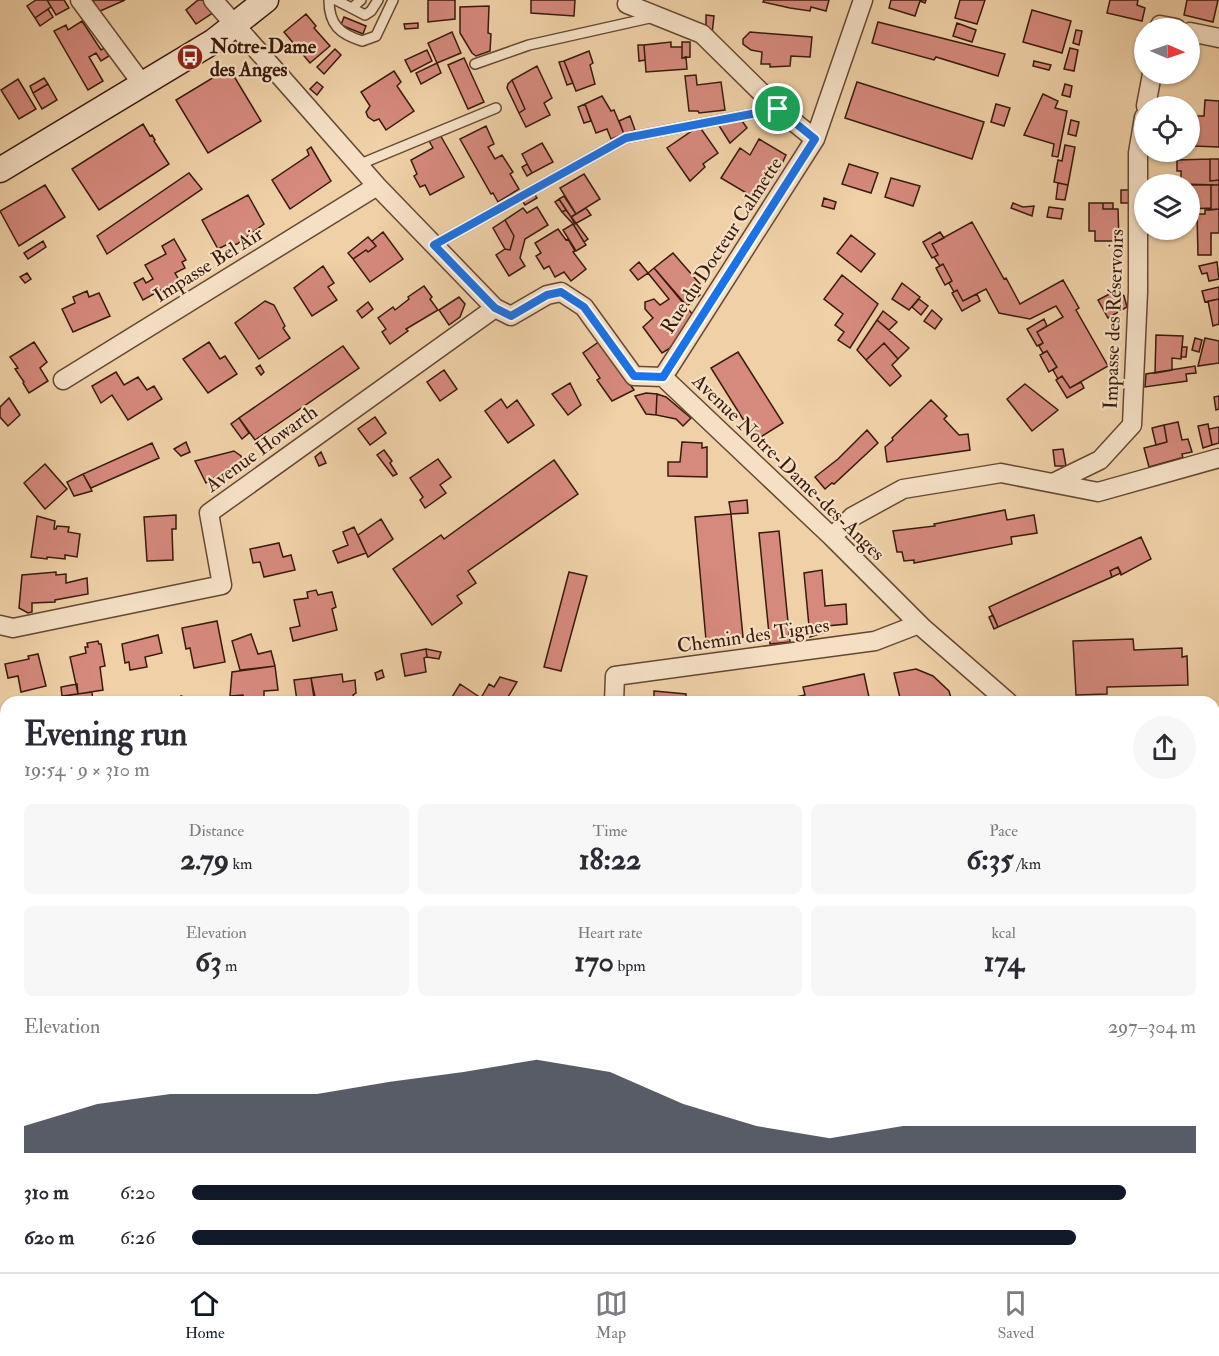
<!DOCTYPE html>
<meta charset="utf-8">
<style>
:root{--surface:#fff;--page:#f7f7f7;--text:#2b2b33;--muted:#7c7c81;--line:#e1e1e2;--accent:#111827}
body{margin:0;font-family:"IM FELL Double Pica",serif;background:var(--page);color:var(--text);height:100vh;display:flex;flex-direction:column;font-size:22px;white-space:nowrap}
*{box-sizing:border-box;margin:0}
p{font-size:20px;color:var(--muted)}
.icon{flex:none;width:33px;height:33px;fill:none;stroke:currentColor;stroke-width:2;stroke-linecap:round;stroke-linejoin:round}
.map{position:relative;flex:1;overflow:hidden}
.panel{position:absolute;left:0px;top:696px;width:1220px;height:576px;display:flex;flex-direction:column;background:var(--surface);border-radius:18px 18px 0 0;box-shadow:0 2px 4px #0004}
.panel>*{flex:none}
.needle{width:39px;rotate:92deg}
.fabs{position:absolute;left:1134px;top:18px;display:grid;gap:12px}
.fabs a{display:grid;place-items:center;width:66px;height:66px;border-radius:50%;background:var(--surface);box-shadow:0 2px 4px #0004;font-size:30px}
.pin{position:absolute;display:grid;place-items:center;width:51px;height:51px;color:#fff;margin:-26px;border:3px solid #fff;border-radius:50%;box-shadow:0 2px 6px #0007}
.round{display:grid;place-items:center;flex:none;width:63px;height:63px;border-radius:32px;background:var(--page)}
.head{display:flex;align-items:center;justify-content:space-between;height:102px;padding:0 24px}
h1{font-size:33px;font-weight:700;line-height:45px}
.figures{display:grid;grid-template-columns:repeat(3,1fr);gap:9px;height:102px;padding:6px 24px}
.figures div{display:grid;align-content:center;border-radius:9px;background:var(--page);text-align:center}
.figures b{font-size:30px;font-weight:700}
.figures small{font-size:16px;font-weight:400}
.figures p{font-size:16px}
.chart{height:168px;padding:12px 24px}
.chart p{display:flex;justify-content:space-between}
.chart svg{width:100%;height:108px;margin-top:6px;fill:var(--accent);opacity:.7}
ul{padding:0 24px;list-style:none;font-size:20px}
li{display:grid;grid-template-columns:96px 72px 1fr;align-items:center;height:45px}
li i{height:15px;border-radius:8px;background:var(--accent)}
.dock{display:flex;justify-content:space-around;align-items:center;height:84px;border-top:2px solid var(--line);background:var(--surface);font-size:16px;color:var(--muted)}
.dock a{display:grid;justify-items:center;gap:3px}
.dock .selected{color:var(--accent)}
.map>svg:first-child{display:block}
</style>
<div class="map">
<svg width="1219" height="1272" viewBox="0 0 1219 1272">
<rect width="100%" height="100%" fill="#efd0a7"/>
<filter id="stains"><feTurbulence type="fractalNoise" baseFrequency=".00333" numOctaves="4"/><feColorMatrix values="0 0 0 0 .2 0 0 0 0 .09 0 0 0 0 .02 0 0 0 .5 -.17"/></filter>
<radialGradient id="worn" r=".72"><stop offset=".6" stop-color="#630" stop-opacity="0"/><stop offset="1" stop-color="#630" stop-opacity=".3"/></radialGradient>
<path fill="#bcba85" stroke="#7a6a48" stroke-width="1.5" d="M1219 841V1171L1214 1175V843Z"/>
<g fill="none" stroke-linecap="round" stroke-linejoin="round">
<path stroke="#74776e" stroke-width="7" d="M1214 977 1219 974
M604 1272 611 1266"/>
</g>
<path fill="#d6897d" stroke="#391a0c" stroke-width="1.5" d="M36 0H47L51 7 35 18 27 6Z
M47 0H64L69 8 56 15Z
M93 0H125L98 12Z
M198 0H203L214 12 196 24 186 10Z
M428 0H455V19L428 22Z
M531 0H575L574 16 531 13Z
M764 0H829L826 11 811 7 810 11 790 8 763 2Z
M891 0H926L925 3 920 1 915 16 889 8Z
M960 0H985L977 24 955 18Z
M1110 0H1138L1137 5 1145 8 1142 21 1107 13Z
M1187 0H1218L1213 22 1184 15Z
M489 6 488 33 491 34 490 51 476 56 472 53 460 33V7Z
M48 9 53 17 40 26 35 18Z
M1032 10 1071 21 1062 53 1023 42Z
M306 14 316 26 314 28 330 46 310 63 284 32Z
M706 15 714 16 712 34 706 28Z
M344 17 366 26 363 34 341 25Z
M82 21 101 50 104 48 109 56 101 61 96 53 89 57 103 81 88 90 54 31 66 25 68 30Z
M878 22 1005 54 998 76 936 57 934 60 872 43Z
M418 23V28L405 29 404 24Z
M957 23 976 30 972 42 953 36Z
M1076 30 1082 31 1079 45 1073 43Z
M452 32 461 53 437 63 428 43Z
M750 32 812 37 810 57 791 56 790 66 770 67V64H761L762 52 751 50 743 44V39Z
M671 42V47H682V58L686 57 687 69 646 72 644 45Z
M682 42H690V57L682 58Z
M638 45H644L645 60 639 61Z
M1070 48 1078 50 1074 71 1064 69Z
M335 49 341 55 324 74 317 67Z
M427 50 432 61 411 72 405 60Z
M589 51 593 63 590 65 595 84 576 91 564 61Z
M464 58 484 102 468 109 448 65Z
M564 61 573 83 567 85 559 62Z
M1034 61 1051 65 1049 70 1033 66Z
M437 63 441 73 421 84 416 73Z
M537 66 552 98 544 103 550 115 526 127 519 113 525 109 512 80Z
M229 68 261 121 208 153 176 100Z
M394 71 401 82 397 86 414 111 386 130 379 119 374 121 368 117 366 112 370 106 361 92Z
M696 75 697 85 721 82 725 110 699 113 698 111H689L685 76Z
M44 78 48 84 33 93 30 86Z
M18 79 36 109 19 119 1 90Z
M512 80 525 109 519 113 507 88 508 84Z
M317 82 323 87 317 95 310 89Z
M857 82 984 122 972 159 845 118Z
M48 84 57 100 42 109 33 93Z
M1065 84 1072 86 1070 97 1062 95Z
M1043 94 1058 101 1055 108 1067 111 1058 157 1052 156 1054 144 1024 135Z
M602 96 611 111 614 110 624 134 611 139 607 129 596 133 585 104Z
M1205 100 1219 101V147L1193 146V116H1204Z
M585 104 591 121 584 123 578 107Z
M996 104 1010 108 1004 126 991 122Z
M630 116 635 130 624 134 619 121Z
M1071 120 1079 122 1076 136 1068 134Z
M742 121 747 128 730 143 718 124Z
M143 124 150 136 152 135 155 140 154 141 169 164 99 210 72 169Z
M486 126 494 144 488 147 495 159 502 155 513 172 510 174 519 189 498 202 493 193 491 194 460 139Z
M699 126 718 153 703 164 705 167 690 181 667 148Z
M439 133 464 177 430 195 425 185 420 187 414 176 417 174 411 160 433 148 428 139Z
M759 139 786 155 778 172 770 168 753 197 721 178 740 148 750 155Z
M542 143 553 162 532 173 522 154Z
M1065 145 1075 147 1068 185 1054 182 1058 160 1062 161Z
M311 147 331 181 290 209 272 180 309 155 307 150Z
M1210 159V181L1219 180V185L1181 184V171H1177V160Z
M1210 159H1219V180L1210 181Z
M527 164 532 173 527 176 522 167Z
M849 164 878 173 871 193 842 184Z
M189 173 202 189 107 254 97 236Z
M584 174 600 199 576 214 560 188Z
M891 178 920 186 913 206 885 197Z
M1058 183 1068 185 1065 200 1056 199Z
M45 185 65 217 19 246 0 211Z
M1190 185H1211V208L1190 209Z
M1211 185H1219V209L1211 210Z
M1121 190H1130V203H1121Z
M533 192 537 198 525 205 521 199Z
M248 195 264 224 237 244 229 246 228 244 218 249 202 220Z
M564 196 576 214 571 217 559 199Z
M824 198 836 202 834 209 822 206Z
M559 199 566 210 562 212 555 202Z
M1013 203 1023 207 1034 206 1032 216 1011 208Z
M1089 203H1103V209H1118L1119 241H1095V231H1089Z
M1103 203H1113V209H1103Z
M537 207 548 225 525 239 520 258 525 266 509 276 496 255 505 249 510 250 514 236 505 220 523 208 527 213Z
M1049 207 1063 209 1061 219 1047 217Z
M586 208 591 215 575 224 571 217Z
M1219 209V233H1211V255H1198L1197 214H1205V210Z
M566 210 588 239 584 242 573 224 562 212Z
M505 220 514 236 510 250 505 249 493 228Z
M972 222 1004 279 1006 278 1020 304 1063 280 1079 308 1076 310 1108 366 1070 388 1062 376 1058 379 1053 370 1057 367 1047 351 1043 353 1039 346 1043 343 1037 332 1063 317 1056 306 1030 319 999 313 986 289 963 301 957 290 954 292 949 283 952 281 943 264 940 266 934 257 938 255 932 244Z
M573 224 586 245 576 251 563 230Z
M558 229 566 240 568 239 575 251 573 252 586 269 571 281 564 272 555 277 549 266 544 269 536 256 541 253 535 243Z
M383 232 403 259 370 282 353 259 366 250 368 252 376 246 372 241Z
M940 232 944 238 932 244 938 255 932 258 923 242Z
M851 235 875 254 861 272 837 253Z
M368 237 376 246 368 252 366 250 353 259 348 253Z
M174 239 186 260 182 262 185 268 175 273 179 280 143 300 134 283 143 278 146 283 153 279 145 265 166 254 162 246Z
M43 241 46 247 28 259 24 253Z
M673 253 700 284 695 289 700 295 687 306 654 268Z
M639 262 648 273 638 280 630 270Z
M1217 262 1219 279 1209 281 1207 273 1202 274 1199 266Z
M943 264 952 281 945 285 936 268Z
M323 266 334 283 328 287 337 300 312 316 294 288Z
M654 268 694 316 675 345 662 353 643 327 653 318 645 309V302L654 299 660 305 669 299 648 273Z
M27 273 31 279 25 283 20 277Z
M842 275 878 304 850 348 838 340 844 332 835 325 843 314 824 299Z
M902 283 920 297 909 310 892 299Z
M424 286 432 297 430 299 438 310 406 329 408 331 390 344 382 332 386 329 378 318 393 307 395 310 409 299 408 297Z
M1219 287V299L1205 302 1202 291Z
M957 290 963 301 977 294 980 301 962 311 952 293Z
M1117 290 1124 296 1127 307 1108 318 1098 300Z
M87 291 89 297 99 293 110 316 73 332 62 309 75 303 73 297Z
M459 297 465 304 460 317 449 325 439 310Z
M919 299 928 306 921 315 912 307Z
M1219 299V324L1213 326 1208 301Z
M265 301 274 305 285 326 283 328 290 338 259 359 235 323Z
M368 302 373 309 362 318 357 311Z
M932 310 942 319 935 329 924 321Z
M883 311 897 322 889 330 877 320Z
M1044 319 1047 326 1037 332 1043 343 1037 346 1027 329Z
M877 320 909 348 898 359 884 343 866 360 857 350Z
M1156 335 1183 336 1181 359 1172 358V370L1155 373Z
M1195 338 1202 340 1199 352 1192 350Z
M1205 338 1219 341V363L1198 366Z
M600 341 634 390 612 401 597 380 600 378 583 353Z
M34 342 47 362 40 368 48 381 29 393 23 383 24 382 15 369 18 368 10 357Z
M209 342 220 359 225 356 237 374 208 393 183 359Z
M884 343 898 359 892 365 901 376 890 386 866 360Z
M343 346 359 368 255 440 239 418Z
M1182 347H1187L1186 357H1181Z
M1047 351 1057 367 1049 372 1040 355Z
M738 352 783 423 756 440 711 368Z
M260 365 264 372 261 375 256 368Z
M1195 366 1196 373 1186 374 1187 381 1145 387 1146 374Z
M444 370 457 389 440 401 427 382Z
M116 372 124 385 138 377 147 390 154 386 162 399 128 420 112 395 101 403 92 386Z
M1062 376 1070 388 1081 382 1084 388 1067 398 1056 380Z
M570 383 581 405 568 415 552 394Z
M1025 384 1058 410 1032 431 1007 399Z
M646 393 657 394 656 415 646 414 635 396Z
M657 394 666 397 691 418 683 426 676 419 656 415Z
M1219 396V409L1216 410 1214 397Z
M9 398 20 415 8 426 0 417V407Z
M501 399 507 408 517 400 534 425 508 443 485 411Z
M931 400 947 416 944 419 959 435 968 434 970 450 887 462 885 447 893 440 892 438Z
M375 417 386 433 370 445 358 429Z
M239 418 249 433 242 439 231 424Z
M1178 422 1182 440 1188 439 1192 452 1182 454 1183 458H1181L1149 467 1144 448 1167 442 1164 425Z
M1208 424 1212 445 1203 448 1198 426Z
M1164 425 1167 442 1156 445 1152 428Z
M1219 427V443L1212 445 1209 429Z
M867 430 878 443 834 484 832 483 825 489 815 477 838 459Z
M186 442 190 452 181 456 174 449Z
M682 442 702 443V448L707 447V477L668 476V462H680Z
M152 443 159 458 91 488 83 474Z
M1063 449 1066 466H1055L1053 450Z
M384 450 392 461 390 463 397 474 393 476 377 455Z
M234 451 241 456 244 468 242 465 226 476 223 472 206 483 195 461Z
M321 452 326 463 319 466 315 457Z
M438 459 451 477 440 485 446 493 425 508 420 500 423 497 410 478Z
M554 460 578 494 468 571 476 583 457 596 462 603 432 625 393 569 441 535 444 539Z
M45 464 67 489 45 509 24 483Z
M83 474 92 491 74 496 67 482Z
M747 500 748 513 731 514 729 502Z
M1005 510 1007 520 1034 515 1037 533 1011 537 1012 544 914 563V560L904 561 902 552H897L893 531 935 526 934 524Z
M731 514 743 637 706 640 695 517Z
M176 515V529H172L173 560 147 561 144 517Z
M37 516 55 521 54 529H56L57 526 69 527 68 532 80 534 77 557 65 555V559L47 557V559L31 557Z
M381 519 393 539 368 557 358 535Z
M354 527 366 553 338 563 333 551 348 545 343 532Z
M779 531 790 642 770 644 759 533Z
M1141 537 1151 559 1121 575 1118 567 1110 571 1112 577 998 627 989 607Z
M279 543 283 557 291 555 295 570 264 577 260 562 253 563 250 549Z
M1118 567 1121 573 1112 577 1110 571Z
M822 570 825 606 846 604 847 624 827 626 828 631 810 637 804 573Z
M56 572V575L66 574V583L87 578 88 594 55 600V602L32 603V612L28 613 19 608 22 575Z
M569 572 587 576 561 671 544 667Z
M316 590 318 595 332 592 336 607 332 609 337 630 293 641 290 628 300 626 294 600 308 598 307 592Z
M993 615 998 627 994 629 989 617Z
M217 621 225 662 194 668 190 648 186 649 182 628Z
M251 634 258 654 271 651 275 666 240 670 232 641Z
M158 635 162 653 145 657 147 667 130 670 129 662 125 663 122 644Z
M1133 639 1134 650 1182 648V657L1187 656 1188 685 1107 687V694L1076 695 1073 641Z
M98 641 99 644H101L105 666 100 667 103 690 78 694 70 657 86 653 85 647H88L87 643Z
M426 649 427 657 424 658 426 672 405 676 401 654Z
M426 649 441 652 439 659 427 657Z
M38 654 46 686 21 692 18 676 8 678 5 664 29 659 28 656Z
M275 666 278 690 264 691V702H244L243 695 230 696 232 672Z
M916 669 933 676 949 691 951 698 936 702H901L894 673Z
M382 670 384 677 377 680 375 673Z
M342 674 343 682 355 680 356 693 353 695 356 702H316L311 678Z
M864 674 870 702H792L791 698 805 695 803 687Z
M500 677 517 682 505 702H449L460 684 481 698 489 684 494 687Z
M311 678 314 698 297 701 294 680Z
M77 684 78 694 62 696 61 687Z
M654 691 686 694V702H654Z
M92 692 93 702H69L70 695Z
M181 696 194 700V702H179Z
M791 698 792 702H776V701Z
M0 747 6 749V829L2 828 0 837Z
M6 1124V1160L0 1159V1132H2L3 1127Z
M0 1177 6 1178 5 1189 0 1188Z
M1214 1242H1219V1272H1173L1176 1266H1214Z
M84 1266H118L111 1272H89Z
M168 1266H179L185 1272H162Z
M187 1266H203L197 1272H192Z
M243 1266H268L269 1272H245Z
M270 1266H287L288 1268 280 1272H273Z
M641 1266H658L663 1272H634Z
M812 1266H847L852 1272H816Z
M923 1266H959L955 1272H933Z"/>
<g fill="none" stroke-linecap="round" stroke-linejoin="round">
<defs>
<path id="lane" d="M329 0C329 25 340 34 362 41L376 36 393 0
M336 0 365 15 371 11 378 0
M352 8 361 0
M475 64 529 45 654 17
M358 165 496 108
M434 245 626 138 778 109
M1214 1188 1219 1184
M886 1266 892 1272
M993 1266 998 1272
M463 1272 468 1266
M518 1272 521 1266"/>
<path id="street" d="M80 0 143 85
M213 0 377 186 495 308 511 316 547 295 561 292 584 307 634 376 663 377 832 537 923 628 1008 702
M627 4 702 34 778 109 815 139
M1159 28 1160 25 1176 28
M1190 32 1219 38
M1146 106 1152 74
M663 377 815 139 863 0
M63 380 377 186
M1055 482 1100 460 1132 425 1138 292V153L1144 117
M832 537 852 517 903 489 1001 473 1098 492 1219 458
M0 625 13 628 222 585 209 513 495 308
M614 702 615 676 875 641 919 624
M1214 741H1219
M0 1096 6 1093
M214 1272 223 1266
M1095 1272 1103 1266"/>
<path id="secondary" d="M0 170 214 41 266 0"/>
<path id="primary" d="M1214 774 1219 771
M1214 821 1219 819
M393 1272 399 1266
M541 1272 544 1266"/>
</defs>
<use href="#lane" stroke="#664833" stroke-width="12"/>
<use href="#street" stroke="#664833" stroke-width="21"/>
<use href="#secondary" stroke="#391a0c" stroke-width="27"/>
<use href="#primary" stroke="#391a0c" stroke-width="30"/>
<use href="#lane" stroke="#f5e0c6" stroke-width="9"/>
<use href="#street" stroke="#f5e0c6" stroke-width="18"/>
<use href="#secondary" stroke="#f5e0c6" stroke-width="24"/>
<use href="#primary" stroke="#efd0a7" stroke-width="27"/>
</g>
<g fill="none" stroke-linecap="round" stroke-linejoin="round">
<defs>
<path id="route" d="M778 109 815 139 663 377 634 376 584 307 561 292 547 295 511 316 495 308 434 245 626 138Z"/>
</defs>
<use href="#route" stroke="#fff" stroke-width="12"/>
<use href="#route" stroke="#1a73e8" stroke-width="8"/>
</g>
<defs>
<symbol id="bus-disc" viewBox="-11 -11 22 22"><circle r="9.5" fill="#8f2418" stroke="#f5e0c6"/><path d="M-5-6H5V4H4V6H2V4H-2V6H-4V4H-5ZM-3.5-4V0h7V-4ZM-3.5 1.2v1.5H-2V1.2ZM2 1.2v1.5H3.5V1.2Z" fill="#fff"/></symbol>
</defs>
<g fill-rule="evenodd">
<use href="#bus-disc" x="175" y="42" width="30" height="30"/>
</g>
<g text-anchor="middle" stroke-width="4.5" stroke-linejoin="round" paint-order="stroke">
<g font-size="20" font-weight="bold" fill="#391a0c" stroke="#f5e0c6" text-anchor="start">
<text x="210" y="53">Notre-Dame<tspan x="210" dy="23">des Anges</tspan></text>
</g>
<g font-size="20" fill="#391a0c" stroke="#f5e0c6">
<text transform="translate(721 245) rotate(-57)" y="7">Rue du Docteur Calmette</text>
<text transform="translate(208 264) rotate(-32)" y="7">Impasse Bel Air</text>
<text transform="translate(1113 319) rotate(-88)" y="7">Impasse des Réservoirs</text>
<text transform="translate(261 448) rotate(-36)" y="7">Avenue Howarth</text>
<text transform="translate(789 467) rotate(44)" y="7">Avenue Notre-Dame-des-Anges</text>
<text transform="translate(753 635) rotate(-8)" y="7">Chemin des Tignes</text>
</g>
</g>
<rect width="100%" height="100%" filter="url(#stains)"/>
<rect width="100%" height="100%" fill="url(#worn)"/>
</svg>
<div class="fabs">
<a><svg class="needle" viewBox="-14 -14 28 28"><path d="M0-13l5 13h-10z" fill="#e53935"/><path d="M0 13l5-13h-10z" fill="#7c7c81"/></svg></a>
<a><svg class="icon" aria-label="locate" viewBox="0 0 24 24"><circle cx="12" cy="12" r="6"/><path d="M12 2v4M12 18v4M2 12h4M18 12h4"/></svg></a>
<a><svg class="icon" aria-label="layers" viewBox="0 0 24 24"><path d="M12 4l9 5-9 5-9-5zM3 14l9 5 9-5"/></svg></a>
</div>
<div class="pin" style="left:778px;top:109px;background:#1e9e55"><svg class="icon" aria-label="arrive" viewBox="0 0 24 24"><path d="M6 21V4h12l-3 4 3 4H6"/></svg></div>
<section class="panel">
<div class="head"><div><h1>Evening run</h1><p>19:54 · 9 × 310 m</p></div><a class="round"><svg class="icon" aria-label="share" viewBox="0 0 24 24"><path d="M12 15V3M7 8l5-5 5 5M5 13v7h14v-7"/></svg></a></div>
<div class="figures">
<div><p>Distance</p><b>2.79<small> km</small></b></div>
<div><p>Time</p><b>18:22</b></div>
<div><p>Pace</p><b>6:35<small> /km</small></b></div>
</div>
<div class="figures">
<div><p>Elevation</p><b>63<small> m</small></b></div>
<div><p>Heart rate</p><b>170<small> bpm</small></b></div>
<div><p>kcal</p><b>174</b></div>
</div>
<div class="chart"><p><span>Elevation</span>297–304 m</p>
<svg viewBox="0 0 160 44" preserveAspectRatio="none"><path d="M0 44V33L10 24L20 20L30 20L40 20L50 15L60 11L70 6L80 11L90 24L100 33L110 38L120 33L130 33L140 33L150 33L160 33V44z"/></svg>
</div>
<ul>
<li><b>310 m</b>6:20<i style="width:93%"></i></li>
<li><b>620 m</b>6:26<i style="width:88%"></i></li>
</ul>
</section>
</div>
<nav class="dock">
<a class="selected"><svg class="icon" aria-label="home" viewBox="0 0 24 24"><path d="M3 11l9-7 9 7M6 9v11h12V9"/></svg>Home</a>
<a><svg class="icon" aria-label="map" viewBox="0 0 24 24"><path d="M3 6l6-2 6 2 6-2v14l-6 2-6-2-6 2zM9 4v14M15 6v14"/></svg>Map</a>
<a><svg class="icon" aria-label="saved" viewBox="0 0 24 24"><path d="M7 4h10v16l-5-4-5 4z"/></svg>Saved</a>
</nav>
